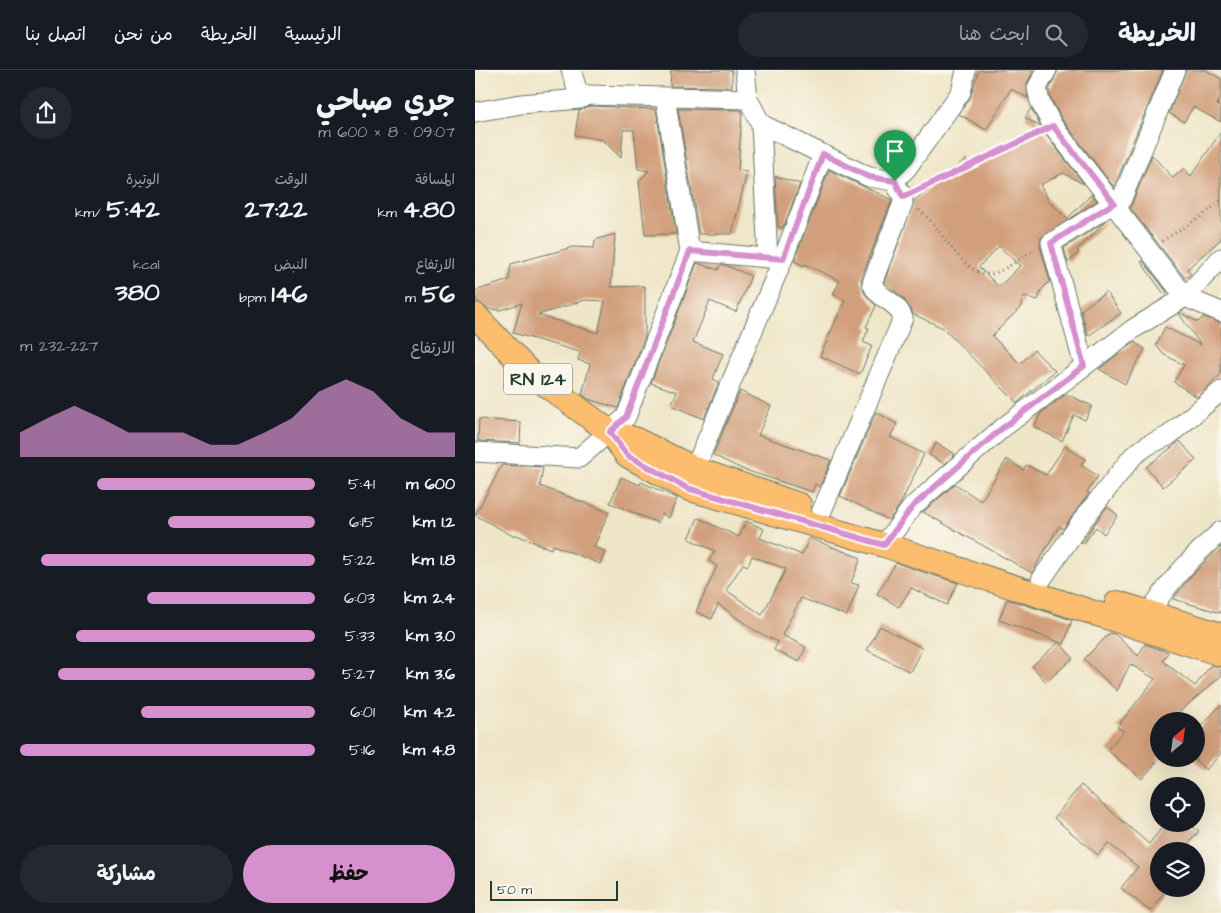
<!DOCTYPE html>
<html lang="ar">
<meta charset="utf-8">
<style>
:root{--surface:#171b24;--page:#242831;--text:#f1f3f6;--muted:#9ea1a6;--line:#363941;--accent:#d690ce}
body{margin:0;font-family:"Architects Daughter","Playpen Sans Arabic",sans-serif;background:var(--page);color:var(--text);direction:rtl;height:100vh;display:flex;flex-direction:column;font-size:19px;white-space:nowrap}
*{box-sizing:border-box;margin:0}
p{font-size:16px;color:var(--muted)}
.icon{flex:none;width:28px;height:28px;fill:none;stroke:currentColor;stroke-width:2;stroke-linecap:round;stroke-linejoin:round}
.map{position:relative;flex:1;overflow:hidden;direction:ltr}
.side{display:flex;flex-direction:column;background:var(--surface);width:475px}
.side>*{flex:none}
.needle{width:32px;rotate:29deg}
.fabs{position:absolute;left:675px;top:642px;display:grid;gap:10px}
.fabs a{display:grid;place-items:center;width:55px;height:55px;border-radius:50%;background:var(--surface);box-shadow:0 5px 20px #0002;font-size:25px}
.scale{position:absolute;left:15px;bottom:12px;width:128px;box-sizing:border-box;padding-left:5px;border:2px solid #1f3d34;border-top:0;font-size:14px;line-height:18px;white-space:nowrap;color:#1f3d34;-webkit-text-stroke:4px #fbf7ec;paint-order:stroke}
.pin{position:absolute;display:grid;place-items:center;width:42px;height:42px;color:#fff;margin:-51px -21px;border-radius:50% 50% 50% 0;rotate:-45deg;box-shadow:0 0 5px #0007}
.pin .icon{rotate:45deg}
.round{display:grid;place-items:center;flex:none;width:52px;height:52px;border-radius:26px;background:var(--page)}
.overview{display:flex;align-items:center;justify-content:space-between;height:85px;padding:0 20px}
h1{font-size:28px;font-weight:700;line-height:38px}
.stats{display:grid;grid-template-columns:repeat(3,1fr);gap:8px;height:85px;padding:5px 20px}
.stats div{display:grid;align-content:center}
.stats b{font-size:25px;font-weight:700}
.stats small{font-size:14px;font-weight:400}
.stats p{font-size:14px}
.chart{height:140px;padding:10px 20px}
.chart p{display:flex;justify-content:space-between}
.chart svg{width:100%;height:90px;margin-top:5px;fill:var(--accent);opacity:.7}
.button{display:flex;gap:10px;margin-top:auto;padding:10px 20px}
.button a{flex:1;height:58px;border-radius:30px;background:var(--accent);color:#111;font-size:20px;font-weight:700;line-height:58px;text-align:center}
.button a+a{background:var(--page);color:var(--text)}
ul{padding:0 20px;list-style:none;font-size:16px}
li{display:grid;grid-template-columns:80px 60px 1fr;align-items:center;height:38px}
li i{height:12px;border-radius:6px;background:var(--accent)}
header{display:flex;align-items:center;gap:30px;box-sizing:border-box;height:70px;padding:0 25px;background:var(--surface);border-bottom:1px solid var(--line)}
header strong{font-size:24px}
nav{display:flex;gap:28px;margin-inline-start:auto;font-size:18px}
.search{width:350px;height:45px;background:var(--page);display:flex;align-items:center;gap:12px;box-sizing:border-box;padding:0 18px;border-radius:28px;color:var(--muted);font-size:19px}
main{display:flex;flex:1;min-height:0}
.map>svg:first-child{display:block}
</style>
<header>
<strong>الخريطة</strong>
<div class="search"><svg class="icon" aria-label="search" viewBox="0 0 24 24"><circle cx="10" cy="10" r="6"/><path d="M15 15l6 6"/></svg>ابحث هنا</div>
<nav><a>الرئيسية</a><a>الخريطة</a><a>من نحن</a><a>اتصل بنا</a></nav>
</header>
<main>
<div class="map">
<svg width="746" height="843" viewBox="0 0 746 843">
<rect width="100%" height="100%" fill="#fbf7ec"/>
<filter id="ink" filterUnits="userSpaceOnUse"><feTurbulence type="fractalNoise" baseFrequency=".02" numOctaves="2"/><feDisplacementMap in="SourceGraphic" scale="10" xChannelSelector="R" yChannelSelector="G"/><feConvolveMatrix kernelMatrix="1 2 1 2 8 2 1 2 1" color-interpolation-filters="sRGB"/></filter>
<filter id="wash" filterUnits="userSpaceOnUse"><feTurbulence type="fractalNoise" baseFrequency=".0096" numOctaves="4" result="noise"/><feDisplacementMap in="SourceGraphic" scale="20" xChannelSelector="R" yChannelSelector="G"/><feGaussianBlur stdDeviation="1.12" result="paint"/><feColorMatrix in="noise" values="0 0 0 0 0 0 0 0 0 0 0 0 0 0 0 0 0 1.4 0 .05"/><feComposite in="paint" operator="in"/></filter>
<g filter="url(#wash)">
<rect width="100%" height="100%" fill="#efe5c7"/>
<g id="blocks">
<path fill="#d19f7c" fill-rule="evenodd" d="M196 0H257V17L195 16Z
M504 0H559L552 13 553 28 536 19 511 60 484 44 495 28Z
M583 0H688L639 117 587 50 576 28 574 20Z
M711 0H731L746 9V28L742 34 746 38V52L718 37 709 52 694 43Z
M116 36 181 39 201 164 170 165 164 111 174 101 163 99 159 60H148L146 88 128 70 100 65 104 40Z
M556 38 566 57 550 48Z
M203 39 266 40 267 42 263 100 272 102 257 164H224Z
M568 61 609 114 588 103 565 115 574 131 592 149 617 124 622 131 566 168 565 176 575 211 566 220 563 230 549 226 545 238 517 266 545 294 559 280 580 301 542 333 468 258 438 244 429 229 409 212 439 131 491 89 492 91 484 104ZM524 176 545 196 524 217 504 197Z
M746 62V169L712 199 716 204 710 208 655 138 677 85 698 108 709 98 716 106Z
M354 100 417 130 386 209 390 224 401 236 391 257 394 258 388 272 397 276 385 304 345 286 370 230 358 224 365 211 330 194 329 196 319 191Z
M300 106 325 114 308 158 303 157Z
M631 151 602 180 604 182 593 193 589 178Z
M140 164 136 217 170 216V266L143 338 113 329 107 324 115 294 103 290 105 282 38 263 47 233 25 240 14 239 2 232 0 224V221L34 210 36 194 98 177 119 178 120 170ZM110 230 130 231 123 263 63 245Z
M668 191 692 222 689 224 666 192Z
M222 193 243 200 245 195H250L276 206 261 242 235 231 218 272 248 284 238 309 244 312 229 349 196 335 202 322 176 313Z
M631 222 646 243 613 266 606 240Z
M705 243 723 252 728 247 746 253V304L722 327 699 312 709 295 688 284 681 275 690 257 726 275 704 244Z
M659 272 670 279 650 314 624 299Z
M265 321 296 336 283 365 356 390 345 417 340 414 337 422 267 399 238 385Z
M591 324 617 336 610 350 599 345 587 371 559 357 566 343Z
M401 342 422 354 415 367 449 384 425 435 414 450 365 426Z
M4 349 46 352 45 373 3 371Z
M705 371 721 390 688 417 671 397Z
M461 373 480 384 470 394 454 385Z
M590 376 610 389 606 395 623 406 612 422 614 423 588 459 584 456 557 503 448 442 480 414 506 431 532 389 548 400 551 395 571 405Z
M27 395 68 397 65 416 134 442 119 477 130 481 125 494 78 475 76 479 39 464 38 466 0 445Z
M146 407 165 415 166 412 202 428 194 448 187 444 183 453 135 433Z
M632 437 643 445 629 464 621 457 608 474 606 472Z
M223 448 264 467 271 451 289 459 285 468 327 485 334 468 386 488 376 513 384 515 372 546 326 528 307 565 331 577 324 592 299 580 303 572 279 560 243 534 237 549 221 542 242 496 234 491 240 481 214 469ZM277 486 311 499 287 545 251 520 268 494 273 496Z
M746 476V543L698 529 715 507Z
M421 493 483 513 472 535 436 518 424 537 402 524Z
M532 529 597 550 589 574 524 550Z
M405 556 447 578 435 602 392 580Z
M635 563 641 565 663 586 670 574 693 582 688 591 720 616 736 595 746 597V606L694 651H684V689L667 709 632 680 649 661 642 657 680 609 655 594 642 621 609 589Z
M584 572 598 588 571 612 557 596Z
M746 635V683L731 700 721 691V661Z
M606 715 674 774 690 754H714L724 761 708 781H684V819L689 823 675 841 646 818 663 797 633 773 623 785 579 748Z"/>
</g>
</g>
<g filter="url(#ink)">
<use href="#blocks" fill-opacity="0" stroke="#687867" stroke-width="1"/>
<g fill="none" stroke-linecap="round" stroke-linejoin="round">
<defs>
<path id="minor" d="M96 0 105 29
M270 0 273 29 286 54 394 107 419 111 432 98 486 22 491 0
M572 0 562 18 565 32 578 56 710 227 746 242
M0 42 46 34 105 29 113 25 273 29
M286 54 293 188
M643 138 700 0
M215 181 304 189
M609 296 576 173 639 133
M0 382 104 388 151 347 215 181 190 27
M215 410 308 189 348 84
M346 443 428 248C420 228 404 231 397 213L428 133V127L419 111
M409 475 438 436 525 360 658 259 710 227 746 188
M566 510 606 452 658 386 673 375 693 366 746 321
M674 543C696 509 716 488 746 461"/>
<path id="major" d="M0 245 55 303 135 362 152 385 212 418 409 475 746 584
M135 362 159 369 220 399 324 435
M642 533 746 565"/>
</defs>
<use href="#minor" stroke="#687867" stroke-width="21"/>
<use href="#major" stroke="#687867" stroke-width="26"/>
<path stroke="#687867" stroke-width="3" stroke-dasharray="1 4" stroke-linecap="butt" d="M443 120 562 63
M444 140C466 156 491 213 520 203 534 198 548 186 560 179
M687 171 727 146 746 130"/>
<use href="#minor" stroke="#fff" stroke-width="19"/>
<use href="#major" stroke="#fcbd6e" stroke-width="24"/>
</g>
</g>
<g fill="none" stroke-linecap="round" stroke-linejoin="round" filter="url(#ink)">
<defs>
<path id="route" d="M578 56 639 133 576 173 609 296 525 360 438 436 409 475 212 418 152 385 135 362 151 347 215 181 308 189 348 84 394 107 420 111 428 127Z"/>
</defs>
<use href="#route" stroke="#fff" stroke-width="10"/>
<use href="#route" stroke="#d690ce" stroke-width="6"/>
</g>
<g text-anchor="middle" stroke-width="4" stroke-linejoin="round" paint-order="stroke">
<rect fill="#fbf7ec" stroke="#61756b" stroke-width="1" x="29" y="293.5" width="68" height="31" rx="4"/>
<g font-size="18" font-weight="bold" fill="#1f3d34">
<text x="63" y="315">RN 124</text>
</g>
</g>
</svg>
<div class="fabs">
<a><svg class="needle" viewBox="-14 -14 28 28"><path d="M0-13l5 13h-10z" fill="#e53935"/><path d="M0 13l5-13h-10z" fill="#9ea1a6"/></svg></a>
<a><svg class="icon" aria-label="locate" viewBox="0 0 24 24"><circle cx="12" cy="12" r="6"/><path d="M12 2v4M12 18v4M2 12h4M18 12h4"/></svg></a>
<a><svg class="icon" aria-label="layers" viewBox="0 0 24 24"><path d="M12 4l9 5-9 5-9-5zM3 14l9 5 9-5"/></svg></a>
</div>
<div class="scale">50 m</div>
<div class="pin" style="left:420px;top:111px;background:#1e9e55"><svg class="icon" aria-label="arrive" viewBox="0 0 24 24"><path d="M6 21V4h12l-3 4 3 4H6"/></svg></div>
</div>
<section class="side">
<div class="overview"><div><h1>جري صباحي</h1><p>09:07 · 8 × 600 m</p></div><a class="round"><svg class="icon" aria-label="share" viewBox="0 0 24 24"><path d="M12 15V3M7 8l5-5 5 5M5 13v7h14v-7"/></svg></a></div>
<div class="stats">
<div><p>المسافة</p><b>4.80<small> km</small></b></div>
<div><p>الوقت</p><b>27:22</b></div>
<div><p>الوتيرة</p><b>5:42<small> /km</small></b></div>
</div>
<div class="stats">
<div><p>الارتفاع</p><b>56<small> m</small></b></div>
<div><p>النبض</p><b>146<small> bpm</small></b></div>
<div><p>kcal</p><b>380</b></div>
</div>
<div class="chart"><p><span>الارتفاع</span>227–232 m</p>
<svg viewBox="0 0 160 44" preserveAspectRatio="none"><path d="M0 44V32L10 25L20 19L30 25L40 32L50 32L60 32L70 38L80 38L90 32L100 25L110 12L120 6L130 12L140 25L150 32L160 32V44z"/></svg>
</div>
<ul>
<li><b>600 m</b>5:41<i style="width:74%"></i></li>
<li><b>1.2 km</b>6:15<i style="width:50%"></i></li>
<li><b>1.8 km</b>5:22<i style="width:93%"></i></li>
<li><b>2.4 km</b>6:03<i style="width:57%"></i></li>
<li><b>3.0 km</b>5:33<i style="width:81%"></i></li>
<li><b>3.6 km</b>5:27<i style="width:87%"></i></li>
<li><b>4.2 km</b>6:01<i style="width:59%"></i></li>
<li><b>4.8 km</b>5:16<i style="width:100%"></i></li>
</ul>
<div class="button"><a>حفظ</a><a>مشاركة</a></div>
</section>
</main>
